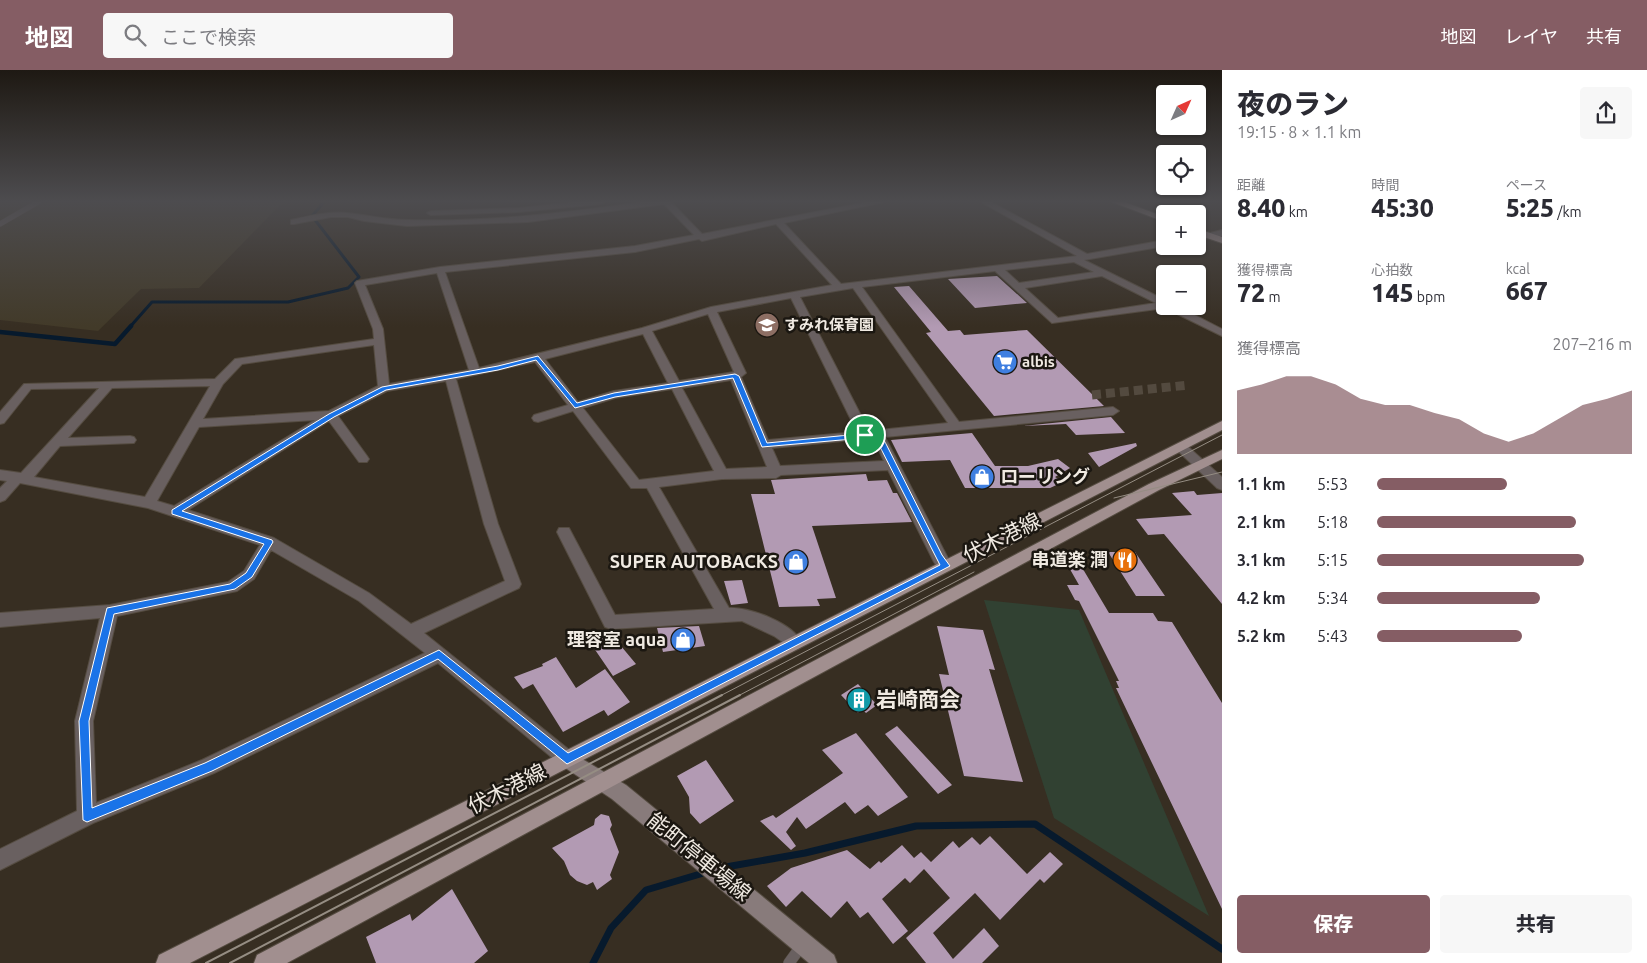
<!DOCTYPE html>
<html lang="ja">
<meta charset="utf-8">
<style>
:root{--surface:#fff;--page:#f7f7f7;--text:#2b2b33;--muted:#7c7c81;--accent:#855d64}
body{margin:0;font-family:Ubuntu,"Noto Sans JP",sans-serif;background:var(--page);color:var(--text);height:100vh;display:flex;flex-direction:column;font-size:19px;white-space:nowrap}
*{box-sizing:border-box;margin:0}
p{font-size:16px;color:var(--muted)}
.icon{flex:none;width:28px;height:28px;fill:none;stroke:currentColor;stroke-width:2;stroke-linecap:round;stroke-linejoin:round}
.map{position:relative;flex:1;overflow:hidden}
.sheet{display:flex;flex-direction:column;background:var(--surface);width:425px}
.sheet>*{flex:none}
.needle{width:32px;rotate:45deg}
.controls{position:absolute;left:1156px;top:15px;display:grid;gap:10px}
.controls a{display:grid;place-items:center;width:50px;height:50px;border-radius:5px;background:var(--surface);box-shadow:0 1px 4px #0004;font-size:25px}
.pin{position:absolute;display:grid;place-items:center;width:42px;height:42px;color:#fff;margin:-21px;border:2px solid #fff;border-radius:50%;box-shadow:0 1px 5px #0007}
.round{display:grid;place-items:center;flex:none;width:52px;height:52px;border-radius:5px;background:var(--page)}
.summary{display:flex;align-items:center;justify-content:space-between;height:85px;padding:0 15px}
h1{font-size:28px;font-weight:800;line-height:38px}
.figures{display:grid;grid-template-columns:repeat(3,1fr);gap:8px;height:85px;padding:5px 15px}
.figures div{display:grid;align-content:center}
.figures b{font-size:25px;font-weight:800}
.figures small{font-size:14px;font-weight:400}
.figures p{font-size:14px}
.chart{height:140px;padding:10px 15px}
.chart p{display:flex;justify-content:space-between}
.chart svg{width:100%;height:90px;margin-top:5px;fill:var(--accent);opacity:.7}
.button{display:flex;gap:10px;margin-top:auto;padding:10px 15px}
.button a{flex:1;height:58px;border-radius:5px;background:var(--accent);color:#fff;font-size:20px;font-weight:800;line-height:58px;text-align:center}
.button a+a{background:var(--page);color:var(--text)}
ul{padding:0 15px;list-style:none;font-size:16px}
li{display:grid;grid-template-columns:80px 60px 1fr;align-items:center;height:38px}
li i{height:12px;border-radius:6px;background:var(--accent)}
header{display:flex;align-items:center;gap:30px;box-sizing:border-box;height:70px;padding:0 25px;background:var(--accent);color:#fff}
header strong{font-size:24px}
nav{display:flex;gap:28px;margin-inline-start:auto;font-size:18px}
.search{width:350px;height:45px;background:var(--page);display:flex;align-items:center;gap:12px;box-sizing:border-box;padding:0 18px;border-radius:5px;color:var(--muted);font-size:19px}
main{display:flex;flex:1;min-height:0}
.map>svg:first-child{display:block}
</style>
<header>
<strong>地図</strong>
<div class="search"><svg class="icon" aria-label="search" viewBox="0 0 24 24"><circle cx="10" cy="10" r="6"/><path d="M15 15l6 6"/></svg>ここで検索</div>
<nav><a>地図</a><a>レイヤ</a><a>共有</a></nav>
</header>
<main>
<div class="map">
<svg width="1222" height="893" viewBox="0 0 1222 893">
<rect width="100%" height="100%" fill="#372e22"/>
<path fill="#423a29" d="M0 132H283L199 218 141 219 98 261 0 250Z"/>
<path fill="#314132" d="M984 530 1079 540 1209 846 1054 748Z"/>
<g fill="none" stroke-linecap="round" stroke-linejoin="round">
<path stroke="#071a2d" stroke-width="3" d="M129 258 152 232H288L348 218 359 207 312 146 324 132"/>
<path stroke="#071a2d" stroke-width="4.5" d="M0 262 115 274 131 256"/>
<path stroke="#071a2d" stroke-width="7" d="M720 798 805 783 916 756 1035 754 1222 879
M593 893 611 858 646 820 707 802"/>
</g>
<path fill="#b29ab3" d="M997 206 1027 233 975 238 948 209Z
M909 216 948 261 960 260 964 265 1027 260 1104 336 994 346 926 263 931 262 894 217Z
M1111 347 1125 363 1076 365 1066 354 1023 356Z
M972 363 995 396H1028L1058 389 1070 398 1055 407 1063 412 1050 418H965L950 390 902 392 891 370Z
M1136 373 1137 376 1099 397 1088 383Z
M866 404 868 411 887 410 893 423H897L912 452 812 456 836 528 817 529 820 536 779 537 751 424H775L771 410Z
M1194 421 1197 425 1222 423V534L1164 464 1148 465 1136 449 1192 445 1172 423Z
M1108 482H1135L1165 526H1136Z
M1077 489 1109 543H1153L1158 551 1172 552 1222 633V839L1116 618H1119L1116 611H1119L1079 531 1075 530 1067 515H1079L1067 494Z
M742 510 748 533 731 535 724 511Z
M699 556 705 576 663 582 657 558Z
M937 556 983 560 995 600 989 599 1023 712 964 706 939 604 949 605Z
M611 564 636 594 613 606 587 568Z
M556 587 576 618 605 599 630 632 608 646 604 640 563 662 533 614 523 619 514 607 543 596 542 594Z
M858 614 877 635 866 643 862 639 858 643 841 625Z
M897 656 952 715 938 724 885 664Z
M856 663 908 727 878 746 868 735 855 744 845 732 806 759 797 747 786 762 796 776 791 780 760 751 773 745 776 748 843 703 822 680Z
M706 690 734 731 700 754 690 743 689 727 677 706Z
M601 744 609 746 612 755 610 759 619 782 610 805 612 809 597 820 593 812 587 815 577 811 570 805 564 791 552 778 594 755 595 749Z
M990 766 1027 804 1050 782 1063 794 1044 813 1040 809 1000 850 975 823 933 863 953 889 984 858 999 876 982 893H926L906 868 950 828 924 799 910 813 905 808 882 829 908 861 893 874 868 842 860 848 847 831 831 848 802 821 786 837 767 816 791 798 847 780 870 799 879 791 881 793 902 775 914 788 921 782 931 792 953 771 959 778 972 767 980 775Z
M452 819 488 881 474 893H376L366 867 410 844 412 851Z"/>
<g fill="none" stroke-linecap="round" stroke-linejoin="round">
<path stroke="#534a3f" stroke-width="9" stroke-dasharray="9 5" stroke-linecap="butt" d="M1092 325 1189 315"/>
<defs>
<path id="service-far1" d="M0 154 38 132"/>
<path id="service" d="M789 893 802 875"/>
<path id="minor" d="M574 132H604L600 134 519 142 431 145 427 143 431 141 519 138Z
M643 132H671L702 164 867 132H884L784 153 841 214 1077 186 981 132H991L1087 184 1165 170V176L1084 190 1165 230V236H1177L1222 259V266L1165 238 1052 253 995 201 862 217 959 352 1113 337 1119 341 1113 345 885 367 952 496 950 500C941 503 939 499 934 492L888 400 781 405 776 408 722 409 659 417 729 538C750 537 793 553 802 573L800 578 794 580 774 566 742 551 611 559 605 557 557 462 559 458H569L615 545 714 539 647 418H631L573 341 538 352 534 351 532 348 534 345 568 335 535 292 456 309 498 454 521 514 519 518 424 563 573 683 576 689 573 695 567 698 561 695 438 593 214 703 93 753 0 800V779L77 741 75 651 100 548 0 557V543L110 535 228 512 244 501 260 475 148 438 20 413 5 430 0 432V418L7 411 0 410V400L21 403 99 318 31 319 4 353 0 354V342L24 314 215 309 235 289 374 269 373 259 355 213 357 211 440 197 635 176 694 165 664 134 528 152 407 156 364 151 348 147H331L294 154H291V150C309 146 329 141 347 143 368 145 387 150 408 150 488 152 564 143 643 132ZM776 154 832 215 711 237 642 258 479 298 445 202 635 182 699 169 702 171ZM1074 192 1094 202 1019 213 1005 200ZM437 203 469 300 389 314 383 259 365 215ZM1102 206 1156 233 1058 248 1025 218ZM853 218 948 353 869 361 800 227ZM791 228 857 362 768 370 741 307 746 303 717 242ZM708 244 734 302 679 311 652 261ZM643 264 668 313 614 321 578 332 545 289ZM374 275 378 316 329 341 203 349 223 314 242 294ZM731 310 767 397 726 399 682 318ZM446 311 484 454 505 511 411 554 369 523 274 468 188 440 329 351 359 392H367L369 389 367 386 338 346 387 321ZM210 316 145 427 34 407 60 376 134 373 136 370 134 367 130 366 68 368 112 318ZM672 319 714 401 639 410 583 338 615 328ZM315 350 174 436 157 431 199 357ZM873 368 884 391 780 396 772 378ZM271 480 359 531 425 583 202 690 96 733 93 651 117 546 237 521 254 509Z
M1222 160V166L1198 170V166Z
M1181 373 1185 374 1222 407V420L1217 418 1177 380 1175 377 1177 374Z"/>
<path id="secondary" d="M567 680 626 715 834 885 837 893H809L612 729 561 695 558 689 561 683Z"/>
<path id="primary" d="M1112 132H1124L1165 147V152Z
M1198 159 1222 167V173L1198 165Z
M1222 351V360L190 893H156L159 885Z
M1222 380V389L1159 420 287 893H254L257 885 1149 414Z"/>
</defs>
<use href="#service-far1" stroke="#554c41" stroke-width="6"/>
<use href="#service" stroke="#554c41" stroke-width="12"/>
<use href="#minor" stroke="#554c41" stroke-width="2"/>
<use href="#secondary" stroke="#554c41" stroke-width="2"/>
<use href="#primary" stroke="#554c41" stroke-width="2"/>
<use href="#service-far1" stroke="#696060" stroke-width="5"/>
<use href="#service" stroke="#696060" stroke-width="11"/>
<use href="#minor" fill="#696060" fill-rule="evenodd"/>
<use href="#secondary" fill="#887b7b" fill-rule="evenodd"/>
<use href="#primary" fill="#a18f8f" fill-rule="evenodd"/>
<path stroke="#958d83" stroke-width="1" d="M1114 428 1222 402
M720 626 1222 365
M738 626 974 502"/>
<path stroke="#958d83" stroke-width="2" d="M206 893 722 625
M230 893 740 625"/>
</g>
<linearGradient id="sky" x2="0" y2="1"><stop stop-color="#1e1913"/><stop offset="0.51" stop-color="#4d4c4f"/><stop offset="1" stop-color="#4d4c4f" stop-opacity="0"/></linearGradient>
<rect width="1222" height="257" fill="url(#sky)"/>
<path fill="#1a73e8" stroke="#fff" fill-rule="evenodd" d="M538 286 577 333 614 323 735 304 739 306 767 373 880 362 942 485 950 496 567 694 438 589 212 701 87 752 83 750 79 651 107 538 230 514 246 503 264 474 172 444V440L329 344 382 317 498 296ZM536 290 575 338 615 327 733 308 762 377 875 367 940 495 568 683 439 580 205 693 92 738 89 651 114 544 235 519 252 507 273 472 272 470 182 441 334 347 386 320 498 300Z"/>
<defs>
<symbol id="school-disc" viewBox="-11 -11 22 22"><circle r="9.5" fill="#8d6e63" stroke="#1b1711"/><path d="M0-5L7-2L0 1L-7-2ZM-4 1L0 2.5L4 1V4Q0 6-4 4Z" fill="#fff"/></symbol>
<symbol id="supermarket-disc" viewBox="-11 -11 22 22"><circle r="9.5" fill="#3f7fe0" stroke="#1b1711"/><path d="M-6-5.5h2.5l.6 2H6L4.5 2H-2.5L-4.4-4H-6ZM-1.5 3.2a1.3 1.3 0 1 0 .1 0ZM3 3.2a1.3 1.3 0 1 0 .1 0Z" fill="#fff"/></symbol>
<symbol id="shop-disc" viewBox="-11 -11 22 22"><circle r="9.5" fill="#3f7fe0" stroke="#1b1711"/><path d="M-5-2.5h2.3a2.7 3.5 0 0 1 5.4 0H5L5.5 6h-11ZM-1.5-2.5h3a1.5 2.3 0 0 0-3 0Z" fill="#fff"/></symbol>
<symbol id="restaurant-disc" viewBox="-11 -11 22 22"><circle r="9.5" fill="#e8710a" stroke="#1b1711"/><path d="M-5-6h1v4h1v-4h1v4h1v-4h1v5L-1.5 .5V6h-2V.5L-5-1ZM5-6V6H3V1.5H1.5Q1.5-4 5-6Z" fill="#fff"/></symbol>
<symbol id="building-disc" viewBox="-11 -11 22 22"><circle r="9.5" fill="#0f9aa8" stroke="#1b1711"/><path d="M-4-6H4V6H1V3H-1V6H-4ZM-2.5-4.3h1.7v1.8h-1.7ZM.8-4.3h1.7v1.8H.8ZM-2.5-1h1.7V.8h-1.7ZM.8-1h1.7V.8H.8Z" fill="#fff"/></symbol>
</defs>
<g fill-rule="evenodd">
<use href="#school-disc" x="753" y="241" width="28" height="28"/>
<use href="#supermarket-disc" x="991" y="278" width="28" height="28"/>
<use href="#shop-disc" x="968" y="393" width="28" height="28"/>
<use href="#restaurant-disc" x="1111" y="476" width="28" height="28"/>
<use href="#shop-disc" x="782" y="478" width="28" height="28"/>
<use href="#shop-disc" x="669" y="556" width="28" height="28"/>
<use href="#building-disc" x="845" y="616" width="28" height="28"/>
</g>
<g text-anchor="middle" stroke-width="5" stroke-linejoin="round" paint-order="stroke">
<g font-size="15" font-weight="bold" fill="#f0eae2" stroke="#1b1711" text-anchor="start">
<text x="784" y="260">すみれ保育園</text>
<text x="1022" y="297">albis</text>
</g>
<g font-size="18" font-weight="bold" fill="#f0eae2" stroke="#1b1711" text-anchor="end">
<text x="1000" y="413" text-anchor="start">ローリング</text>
<text x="1108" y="496">串道楽 潤</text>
<text x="778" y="498">SUPER AUTOBACKS</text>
<text x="666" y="576">理容室 aqua</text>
</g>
<g font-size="21" fill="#f0eae2" stroke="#1b1711">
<text transform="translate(1002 468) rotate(-27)" y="7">伏木港線</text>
<text transform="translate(507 719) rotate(-27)" y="7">伏木港線</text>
<text transform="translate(699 787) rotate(39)" y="7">能町停車場線</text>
</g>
<g font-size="21" font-weight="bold" fill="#f0eae2" stroke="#1b1711" text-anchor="start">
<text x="876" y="637">岩崎商会</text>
</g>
</g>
</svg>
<div class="controls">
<a><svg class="needle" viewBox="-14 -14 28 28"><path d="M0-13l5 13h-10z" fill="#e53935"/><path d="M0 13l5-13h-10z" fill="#7c7c81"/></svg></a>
<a><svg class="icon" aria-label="locate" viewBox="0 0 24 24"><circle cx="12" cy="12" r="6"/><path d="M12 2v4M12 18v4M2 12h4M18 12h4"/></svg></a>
<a>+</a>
<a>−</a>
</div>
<div class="pin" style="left:865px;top:365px;background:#1e9e55"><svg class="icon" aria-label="arrive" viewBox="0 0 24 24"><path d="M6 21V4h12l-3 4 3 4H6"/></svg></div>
</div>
<section class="sheet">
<div class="summary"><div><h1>夜のラン</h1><p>19:15 · 8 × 1.1 km</p></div><a class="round"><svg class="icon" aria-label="share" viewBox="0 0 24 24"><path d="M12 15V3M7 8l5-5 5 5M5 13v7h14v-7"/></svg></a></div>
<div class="figures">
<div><p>距離</p><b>8.40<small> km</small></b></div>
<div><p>時間</p><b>45:30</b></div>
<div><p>ペース</p><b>5:25<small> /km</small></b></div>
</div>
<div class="figures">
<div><p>獲得標高</p><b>72<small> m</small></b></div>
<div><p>心拍数</p><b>145<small> bpm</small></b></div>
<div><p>kcal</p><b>667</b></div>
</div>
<div class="chart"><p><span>獲得標高</span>207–216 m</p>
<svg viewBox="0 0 160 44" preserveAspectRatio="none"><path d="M0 44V13L10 10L20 6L30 6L40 10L50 17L60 20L70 20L80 24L90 27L100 34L110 38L120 34L130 27L140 20L150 17L160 13V44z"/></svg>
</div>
<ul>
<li><b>1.1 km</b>5:53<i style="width:51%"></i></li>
<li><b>2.1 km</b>5:18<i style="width:78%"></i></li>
<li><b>3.1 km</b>5:15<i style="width:81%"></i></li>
<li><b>4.2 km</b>5:34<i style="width:64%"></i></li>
<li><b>5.2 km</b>5:43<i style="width:57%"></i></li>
</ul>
<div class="button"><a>保存</a><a>共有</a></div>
</section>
</main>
